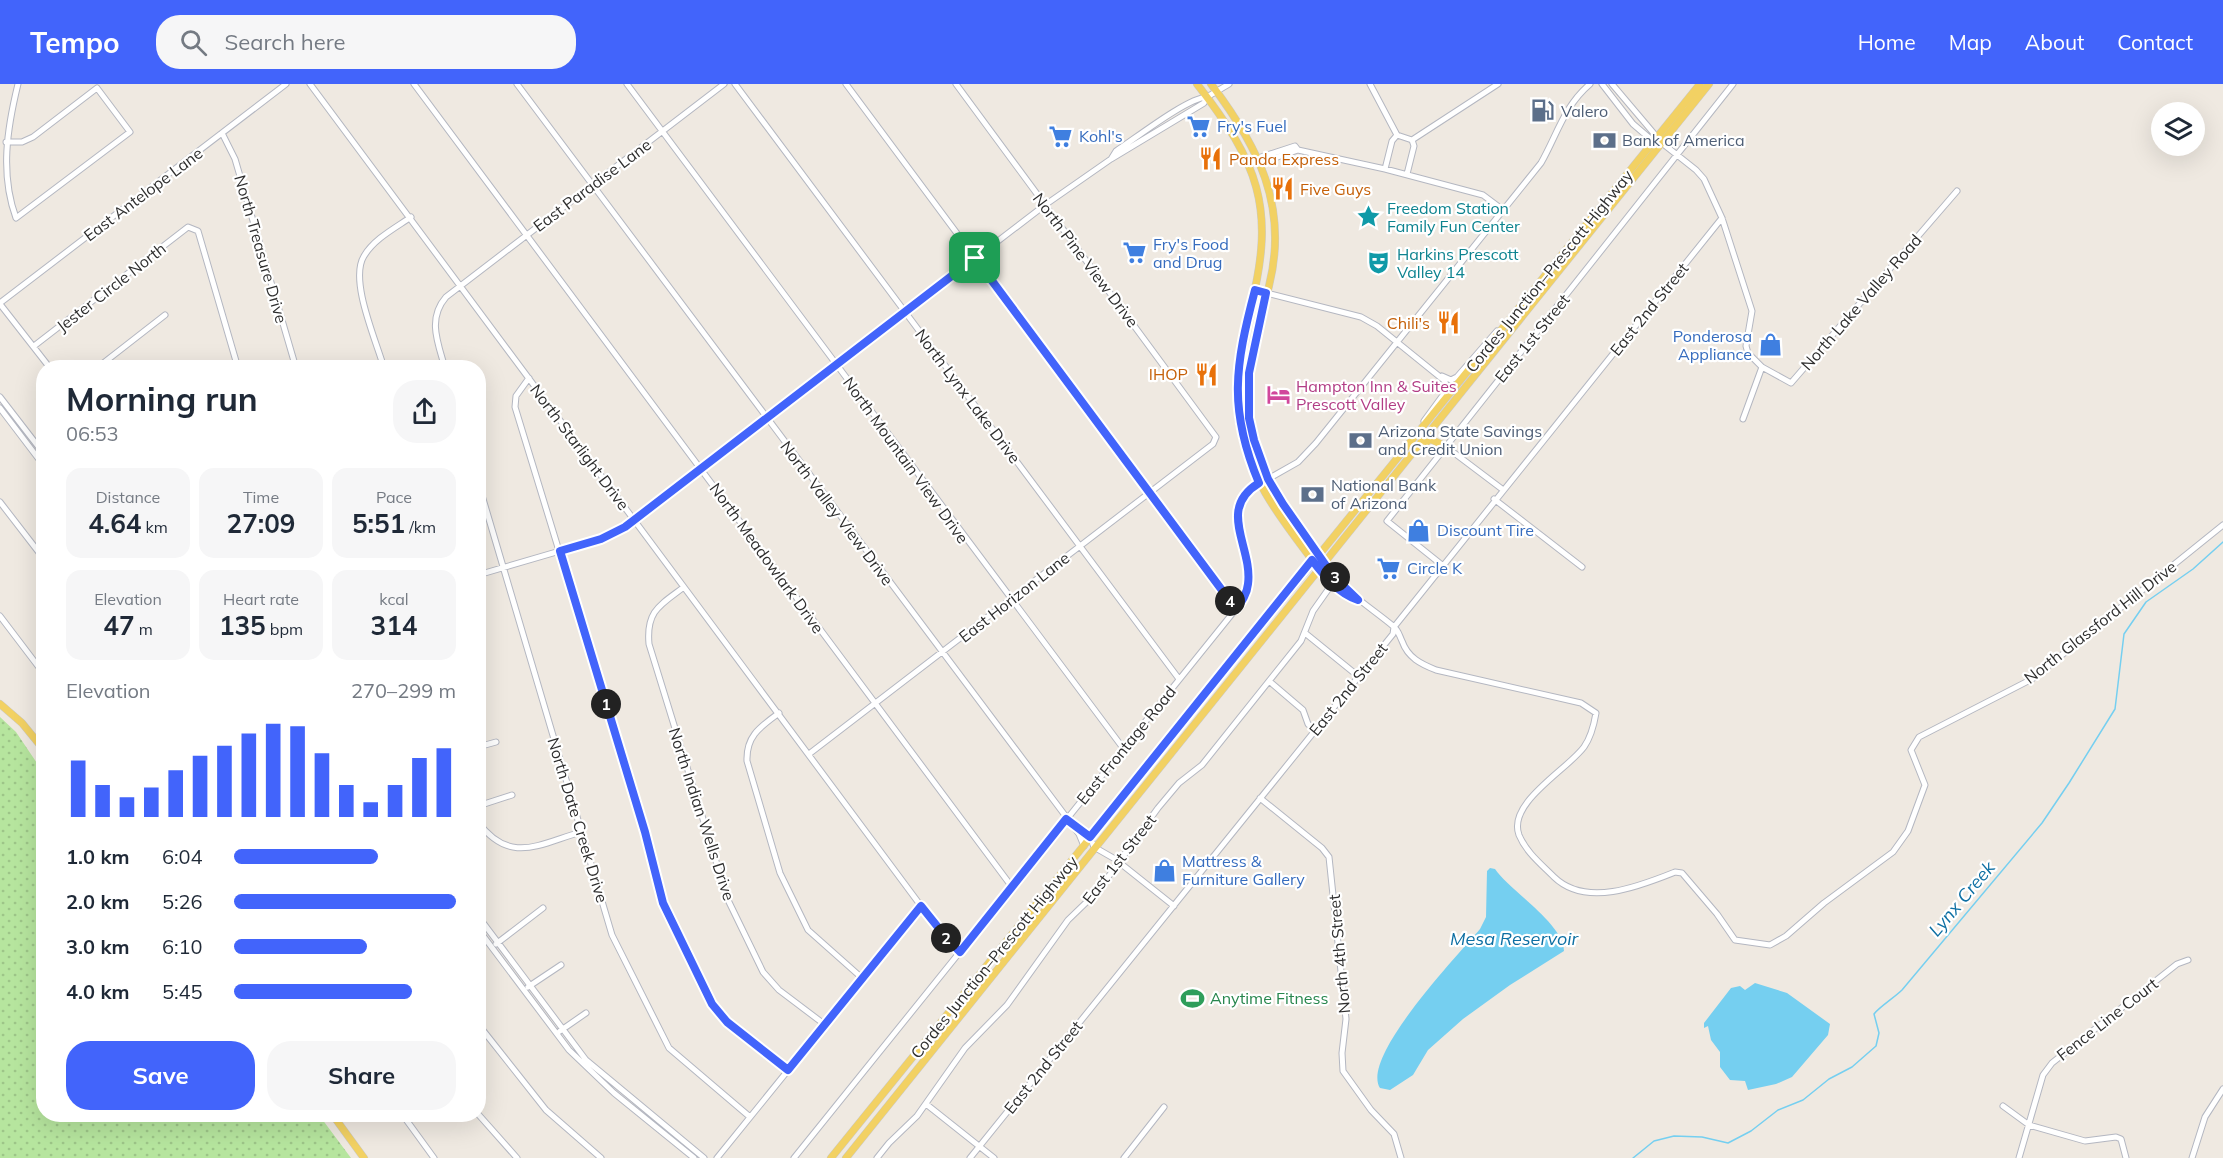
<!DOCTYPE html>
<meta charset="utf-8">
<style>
:root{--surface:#fff;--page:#f6f6f7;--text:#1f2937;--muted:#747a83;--accent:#4264fb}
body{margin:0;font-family:Mulish,sans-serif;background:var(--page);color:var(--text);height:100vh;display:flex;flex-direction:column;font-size:22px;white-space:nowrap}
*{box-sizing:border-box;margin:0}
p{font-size:20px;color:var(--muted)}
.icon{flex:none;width:33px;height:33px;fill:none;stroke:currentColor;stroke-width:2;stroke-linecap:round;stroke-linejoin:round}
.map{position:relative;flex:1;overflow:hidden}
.panel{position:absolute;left:36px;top:276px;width:450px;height:762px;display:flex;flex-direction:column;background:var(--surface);border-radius:24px;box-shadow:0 6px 24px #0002}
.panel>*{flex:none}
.buttons{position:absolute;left:2151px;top:18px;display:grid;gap:12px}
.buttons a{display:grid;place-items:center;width:54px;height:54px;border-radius:50%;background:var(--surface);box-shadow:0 6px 24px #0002;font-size:30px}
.pin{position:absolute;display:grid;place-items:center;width:51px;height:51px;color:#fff;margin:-26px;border-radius:12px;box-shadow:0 3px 9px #0006}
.km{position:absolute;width:30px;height:30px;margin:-15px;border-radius:50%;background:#222;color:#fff;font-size:16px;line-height:30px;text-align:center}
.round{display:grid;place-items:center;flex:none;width:63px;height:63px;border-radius:24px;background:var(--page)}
.summary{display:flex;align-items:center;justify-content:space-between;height:102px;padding:0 30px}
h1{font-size:33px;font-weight:700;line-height:45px}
.figures{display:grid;grid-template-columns:repeat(3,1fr);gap:9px;height:102px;padding:6px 30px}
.figures div{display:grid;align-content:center;border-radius:15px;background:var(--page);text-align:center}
.figures b{font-size:26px;font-weight:700}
.figures small{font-size:16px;font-weight:400}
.figures p{font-size:16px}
.chart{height:168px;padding:12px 30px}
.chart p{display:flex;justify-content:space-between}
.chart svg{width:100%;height:108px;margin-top:6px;stroke:var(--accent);stroke-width:6}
.primary-button{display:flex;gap:12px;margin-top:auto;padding:12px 30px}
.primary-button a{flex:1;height:69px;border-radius:24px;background:var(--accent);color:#fff;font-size:24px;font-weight:700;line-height:69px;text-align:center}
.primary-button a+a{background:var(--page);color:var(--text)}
ul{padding:0 30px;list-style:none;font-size:20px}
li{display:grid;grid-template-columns:96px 72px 1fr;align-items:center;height:45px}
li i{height:15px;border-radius:8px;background:var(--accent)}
header{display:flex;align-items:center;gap:36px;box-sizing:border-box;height:84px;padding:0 30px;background:var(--accent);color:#fff}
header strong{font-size:28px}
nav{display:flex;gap:33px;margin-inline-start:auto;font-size:21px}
.search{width:420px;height:54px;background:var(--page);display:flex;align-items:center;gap:15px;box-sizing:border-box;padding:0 21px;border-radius:24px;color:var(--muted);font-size:22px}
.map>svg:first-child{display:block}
</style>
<header>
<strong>Tempo</strong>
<div class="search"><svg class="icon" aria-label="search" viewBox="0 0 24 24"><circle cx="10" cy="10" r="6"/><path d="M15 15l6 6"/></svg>Search here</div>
<nav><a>Home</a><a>Map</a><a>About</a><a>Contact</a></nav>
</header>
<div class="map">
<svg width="2223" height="1074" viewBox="0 0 2223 1074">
<defs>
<pattern id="grass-dots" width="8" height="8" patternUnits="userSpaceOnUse" patternTransform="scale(1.5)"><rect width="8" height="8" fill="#b6e59e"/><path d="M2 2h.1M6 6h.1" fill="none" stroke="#9dc588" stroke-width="1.8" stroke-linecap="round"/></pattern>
</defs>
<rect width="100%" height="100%" fill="#efe9e1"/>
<path fill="url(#grass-dots)" d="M0 633 16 648 43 688 44 1030 319 1031 351 1074H0Z"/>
<path fill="#75cff0" d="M1490 784 1495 785C1509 806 1564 840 1564 867L1510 901 1463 935 1428 966 1413 991 1390 1006 1380 1004C1360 973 1459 870 1480 845L1486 833 1487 787Z
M1755 899 1787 909 1830 940 1828 951 1792 993 1776 1000 1748 1006 1745 997 1730 996 1720 983V968L1711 956 1708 942 1704 944V939L1731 904 1740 902 1745 906Z"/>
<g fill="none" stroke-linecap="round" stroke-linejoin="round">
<path stroke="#75cff0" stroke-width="1.5" d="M1633 1074 1654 1057 1674 1052 1702 1053 1728 1059 1751 1047 1778 1026 1803 1016 1829 995 1852 983 1876 962 1879 949 1874 930C1878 924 1895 913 1902 906L2042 739 2069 699 2115 625 2124 550 2146 518 2193 485 2223 458"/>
<defs>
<path id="minor" d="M310 0 921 822 949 857 960 868
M414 0 1012 803
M517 0 1079 750 1084 762
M627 0 1123 664
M735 0 1179 595
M846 0 1236 525
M1370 0 1397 51
M1602 0 1633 40 1654 58
M1612 0 1662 59 1696 86 1704 95 1722 134 1752 227 1746 262 1748 269 1762 283 1791 299 1957 107
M222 49 235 75 296 284
M1412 56 1498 0
M6 58H22L33 53 97 4 130 48 16 134C0 90 7 45 18 0
M1258 74 1295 62 1298 66 1385 85 1483 111 1503 126
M1111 75 1116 67C1136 54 1187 14 1207 13
M1260 79 1298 66
M1385 85 1392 57 1397 51 1412 56 1414 62 1407 90
M1255 206 1361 233 1377 242 1445 297 1446 307 1424 337
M0 219 286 0
M0 220 50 284
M34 262 188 143 198 147 238 284
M97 284 165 231
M384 284C376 256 349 196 364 172 374 155 395 144 411 133
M445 284C438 259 427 235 446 213L724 0
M1442 292 1451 296 1457 293 1497 247
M529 294 516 312 515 323 645 748 663 819 712 920 727 938 788 986
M0 313 44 370
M0 324 44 382
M1743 335 1762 283
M1445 362 1502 405
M1268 395 1298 378 1316 359 1541 79C1557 51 1564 22 1590 0
M478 398 612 851 669 964 750 1033
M1494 415 1582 483
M0 418 44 475
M1325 479C1341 506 1369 522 1393 542 1399 547 1399 551 1402 557 1408 574 1421 580 1436 586L1581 619 1596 629C1594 641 1591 653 1584 663 1567 686 1507 719 1519 751 1526 768 1541 780 1554 793 1586 824 1640 802 1675 788L1682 789 1717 830 1735 856 1770 861 1786 852 1824 819 1893 768 1908 747 1925 701 1911 666 1919 653 2032 595 2223 441
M1442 481 1387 437 1733 0
M1319 485 1341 507 1356 516
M478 491 601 455 625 443 1045 121 1111 75 1204 19 1207 13 1229 0
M684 503C660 521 646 527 649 560L728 816 763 888 779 906 824 940
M0 532 44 590
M1305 549 1358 592
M1269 597 1303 626 1308 640 1315 646
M478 605 482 604
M779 629C760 643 746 652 747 677L780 789 808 846 862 894
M478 663 496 658
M809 670 1213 360 1216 353 956 0
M1260 714 1322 764 1329 773 1346 935 1342 969 1343 987 1371 1026 1394 1050 1401 1074
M478 722 512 711
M478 738C510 781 539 760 581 748
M1073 742 1090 753 1094 763 1115 775 1174 822
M478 832 586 976 704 1074
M478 845 569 966 614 1009 694 1074
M496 860 543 824
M528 903 561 881
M478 940 546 1026 601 1074
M560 947 586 929
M926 1020 994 1074
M2003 1022 2029 1041 2085 1057 2116 1053 2121 1055 2126 1074
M402 1030 434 1074
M478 1030 517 1074
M717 1074 921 822
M794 1074 1236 525C1242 517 1247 510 1248 500 1253 463 1216 425 1259 399
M877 1074 889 1059 917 1032 965 964 1007 921 1068 836 1098 807 1158 724 1179 699 1202 681 1301 557 1313 527 1332 500
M970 1074 1393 550 1394 543 1722 134
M1124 1074 1164 1023
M2019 1074 2043 991 2052 979 2177 880 2188 876
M2192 1074 2205 1033 2223 1005"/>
<path id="major" d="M1197 0C1258 79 1276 123 1251 222 1242 261 1232 299 1239 339 1250 399 1284 438 1319 485
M1211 0C1258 62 1289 122 1269 202 1258 244 1244 286 1249 331 1254 387 1292 435 1325 479
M1423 361 1430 355 1445 362
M0 620 22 639 44 666
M332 1030 364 1074
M831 1074 1700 0
M846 1074 1709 0"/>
</defs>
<use href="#minor" stroke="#b4b7c1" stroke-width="7"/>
<use href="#major" stroke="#c9c9c9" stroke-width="8"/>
<use href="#minor" stroke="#fff" stroke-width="5"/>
<use href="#major" stroke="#f2d163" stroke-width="7"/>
</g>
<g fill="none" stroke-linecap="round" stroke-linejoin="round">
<defs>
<path id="route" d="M975 174 1236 525C1242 517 1247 510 1248 500 1253 463 1216 425 1259 399 1228 325 1235 282 1255 206L1266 209 1249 289V334L1254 356 1268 395 1283 420 1334 493 1358 516C1338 509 1325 493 1312 476L1090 753 1066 735 960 868 949 857 921 822 788 986 727 938 712 920 663 819 645 748 560 467 601 455 625 443Z"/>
</defs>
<use href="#route" stroke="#fff" stroke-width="12"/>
<use href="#route" stroke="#4264fb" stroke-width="8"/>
</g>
<defs>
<symbol id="fuel-bare" viewBox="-9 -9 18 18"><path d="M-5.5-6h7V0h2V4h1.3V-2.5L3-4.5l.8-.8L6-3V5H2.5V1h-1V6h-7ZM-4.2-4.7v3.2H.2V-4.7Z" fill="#5c6f8a" stroke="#fff" stroke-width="2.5" paint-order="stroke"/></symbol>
<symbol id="supermarket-bare" viewBox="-9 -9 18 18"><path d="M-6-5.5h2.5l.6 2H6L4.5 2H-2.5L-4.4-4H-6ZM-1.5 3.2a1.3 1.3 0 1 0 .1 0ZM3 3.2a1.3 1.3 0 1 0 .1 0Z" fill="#3f7fe0" stroke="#fff" stroke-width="2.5" paint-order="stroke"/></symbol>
<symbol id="bank-bare" viewBox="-9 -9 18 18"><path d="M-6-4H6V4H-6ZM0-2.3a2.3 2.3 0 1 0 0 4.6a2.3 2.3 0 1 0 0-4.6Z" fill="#5c6f8a" stroke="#fff" stroke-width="2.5" paint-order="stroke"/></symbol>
<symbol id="restaurant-bare" viewBox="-9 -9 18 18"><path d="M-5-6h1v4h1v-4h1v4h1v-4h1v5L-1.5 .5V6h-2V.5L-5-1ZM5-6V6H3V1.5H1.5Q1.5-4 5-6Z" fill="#e8710a" stroke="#fff" stroke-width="2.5" paint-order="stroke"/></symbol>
<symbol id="sight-bare" viewBox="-9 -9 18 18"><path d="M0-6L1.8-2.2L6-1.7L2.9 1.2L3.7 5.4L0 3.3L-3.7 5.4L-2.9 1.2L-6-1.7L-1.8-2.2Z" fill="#0f9aa8" stroke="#fff" stroke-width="2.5" paint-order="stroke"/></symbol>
<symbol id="theatre-bare" viewBox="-9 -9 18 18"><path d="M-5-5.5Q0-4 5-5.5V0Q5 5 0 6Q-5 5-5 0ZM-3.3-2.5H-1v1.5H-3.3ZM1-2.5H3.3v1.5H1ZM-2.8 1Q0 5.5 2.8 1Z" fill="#0f9aa8" stroke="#fff" stroke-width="2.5" paint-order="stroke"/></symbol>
<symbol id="shop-bare" viewBox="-9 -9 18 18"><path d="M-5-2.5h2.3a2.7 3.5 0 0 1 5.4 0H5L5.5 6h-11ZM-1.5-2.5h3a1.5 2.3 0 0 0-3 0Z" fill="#3f7fe0" stroke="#fff" stroke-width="2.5" paint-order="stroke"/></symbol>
<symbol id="hotel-bare" viewBox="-9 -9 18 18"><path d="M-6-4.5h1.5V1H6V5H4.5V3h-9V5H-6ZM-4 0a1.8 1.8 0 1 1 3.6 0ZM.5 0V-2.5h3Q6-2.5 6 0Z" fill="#d1479c" stroke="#fff" stroke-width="2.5" paint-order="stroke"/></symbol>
<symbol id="stadium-bare" viewBox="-9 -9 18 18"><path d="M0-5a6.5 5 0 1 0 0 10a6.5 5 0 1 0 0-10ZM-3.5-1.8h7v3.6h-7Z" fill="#2e9e5b" stroke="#fff" stroke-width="2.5" paint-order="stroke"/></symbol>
</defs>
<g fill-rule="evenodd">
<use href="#fuel-bare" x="1526" y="10" width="33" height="33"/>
<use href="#supermarket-bare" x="1182" y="26" width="33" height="33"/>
<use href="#supermarket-bare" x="1044" y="36" width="33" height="33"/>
<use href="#bank-bare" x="1588" y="40" width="33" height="33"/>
<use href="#restaurant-bare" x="1194" y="58" width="33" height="33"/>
<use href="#restaurant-bare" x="1266" y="88" width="33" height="33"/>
<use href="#sight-bare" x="1352" y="116" width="33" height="33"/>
<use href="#supermarket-bare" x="1118" y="152" width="33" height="33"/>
<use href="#theatre-bare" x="1362" y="162" width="33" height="33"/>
<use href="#restaurant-bare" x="1432" y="222" width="33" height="33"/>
<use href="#shop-bare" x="1754" y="244" width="33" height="33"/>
<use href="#restaurant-bare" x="1190" y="274" width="33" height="33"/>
<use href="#hotel-bare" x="1262" y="294" width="33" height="33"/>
<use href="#bank-bare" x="1344" y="340" width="33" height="33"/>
<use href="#bank-bare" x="1296" y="394" width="33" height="33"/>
<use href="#shop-bare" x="1402" y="430" width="33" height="33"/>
<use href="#supermarket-bare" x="1372" y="468" width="33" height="33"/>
<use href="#shop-bare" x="1148" y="770" width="33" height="33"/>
<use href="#stadium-bare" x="1176" y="898" width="33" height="33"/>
</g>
<g text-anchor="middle" stroke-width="4.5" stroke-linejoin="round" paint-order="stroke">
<g font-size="16" fill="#4e5e75" stroke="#fff" text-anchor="start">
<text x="1561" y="33">Valero</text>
<text x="1622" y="62">Bank of America</text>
<text x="1378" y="353">Arizona State Savings<tspan x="1378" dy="18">and Credit Union</tspan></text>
<text x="1331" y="407">National Bank<tspan x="1331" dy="18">of Arizona</tspan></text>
</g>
<g font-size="16" fill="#366cbe" stroke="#fff" text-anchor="start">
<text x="1217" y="48">Fry's Fuel</text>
<text x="1079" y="58">Kohl's</text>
<text x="1153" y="166">Fry's Food<tspan x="1153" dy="18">and Drug</tspan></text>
<text x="1752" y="258" text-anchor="end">Ponderosa<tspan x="1752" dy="18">Appliance</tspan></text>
<text x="1437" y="452">Discount Tire</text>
<text x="1407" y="490">Circle K</text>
<text x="1182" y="783">Mattress &amp;<tspan x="1182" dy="18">Furniture Gallery</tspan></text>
</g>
<g font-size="16" fill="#c56008" stroke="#fff" text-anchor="start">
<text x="1229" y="81">Panda Express</text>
<text x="1300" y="111">Five Guys</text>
<text x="1430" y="245" text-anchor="end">Chili's</text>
<text x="1188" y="296" text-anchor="end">IHOP</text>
</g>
<g font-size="16" fill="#2e2e2e" stroke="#fff">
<text transform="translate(592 101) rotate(-37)" y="6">East Paradise Lane</text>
<text transform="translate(143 110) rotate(-37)" y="6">East Antelope Lane</text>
<text transform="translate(261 165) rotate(74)" y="6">North Treasure Drive</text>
<text transform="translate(1086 176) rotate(53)" y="6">North Pine View Drive</text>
<text transform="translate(1549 187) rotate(-51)" y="6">Cordes Junction–Prescott Highway</text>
<text transform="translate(111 203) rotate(-38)" y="6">Jester Circle North</text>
<text transform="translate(1861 218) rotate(-49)" y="6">North Lake Valley Road</text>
<text transform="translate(1649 225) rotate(-51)" y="6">East 2nd Street</text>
<text transform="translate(1532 254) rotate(-51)" y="6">East 1st Street</text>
<text transform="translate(968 312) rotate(53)" y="6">North Lynx Lake Drive</text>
<text transform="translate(580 363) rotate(53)" y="6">North Starlight Drive</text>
<text transform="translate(906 376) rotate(54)" y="6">North Mountain View Drive</text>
<text transform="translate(837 429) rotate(53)" y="6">North Valley View Drive</text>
<text transform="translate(767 474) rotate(54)" y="6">North Meadowlark Drive</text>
<text transform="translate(1014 513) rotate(-38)" y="6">East Horizon Lane</text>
<text transform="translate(2100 538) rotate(-38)" y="6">North Glassford Hill Drive</text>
<text transform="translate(1348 605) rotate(-51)" y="6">East 2nd Street</text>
<text transform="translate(1126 661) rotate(-51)" y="6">East Frontage Road</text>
<text transform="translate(702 730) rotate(72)" y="6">North Indian Wells Drive</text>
<text transform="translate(578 736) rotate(73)" y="6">North Date Creek Drive</text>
<text transform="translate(1119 775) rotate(-52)" y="6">East 1st Street</text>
<text transform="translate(1339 870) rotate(-95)" y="6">North 4th Street</text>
<text transform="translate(994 873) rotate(-51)" y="6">Cordes Junction–Prescott Highway</text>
<text transform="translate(2107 935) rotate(-38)" y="6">Fence Line Court</text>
<text transform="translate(1043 983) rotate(-51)" y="6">East 2nd Street</text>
</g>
<g font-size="16" fill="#0d838f" stroke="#fff" text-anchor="start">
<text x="1387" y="130">Freedom Station<tspan x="1387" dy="18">Family Fun Center</tspan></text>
<text x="1397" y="176">Harkins Prescott<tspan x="1397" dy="18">Valley 14</tspan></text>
</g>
<g font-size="16" fill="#b23c85" stroke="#fff" text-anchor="start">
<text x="1296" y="308">Hampton Inn &amp; Suites<tspan x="1296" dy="18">Prescott Valley</tspan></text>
</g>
<g font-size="16" fill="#27864d" stroke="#fff" text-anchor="start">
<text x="1210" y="920">Anytime Fitness</text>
</g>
<g font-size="18" font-style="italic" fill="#0d6fa3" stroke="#fff">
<text transform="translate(1962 815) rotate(-50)" y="6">Lynx Creek</text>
<text x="1514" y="861">Mesa Reservoir</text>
</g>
</g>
</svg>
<div class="buttons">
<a><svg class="icon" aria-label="layers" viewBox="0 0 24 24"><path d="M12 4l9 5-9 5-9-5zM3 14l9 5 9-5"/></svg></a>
</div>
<div class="pin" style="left:975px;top:174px;background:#1e9e55"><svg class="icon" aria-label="arrive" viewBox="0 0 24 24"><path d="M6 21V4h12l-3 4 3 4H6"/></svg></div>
<b class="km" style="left:606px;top:620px">1</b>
<b class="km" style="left:946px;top:854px">2</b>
<b class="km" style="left:1335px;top:493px">3</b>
<b class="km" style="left:1230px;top:517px">4</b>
<section class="panel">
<div class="summary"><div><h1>Morning run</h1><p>06:53</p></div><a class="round"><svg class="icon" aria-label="share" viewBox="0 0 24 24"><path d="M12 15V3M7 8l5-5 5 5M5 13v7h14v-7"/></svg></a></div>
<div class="figures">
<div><p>Distance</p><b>4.64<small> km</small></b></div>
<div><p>Time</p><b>27:09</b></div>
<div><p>Pace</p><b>5:51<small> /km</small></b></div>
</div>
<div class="figures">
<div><p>Elevation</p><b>47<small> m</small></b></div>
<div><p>Heart rate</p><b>135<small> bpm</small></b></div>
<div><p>kcal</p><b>314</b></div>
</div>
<div class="chart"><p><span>Elevation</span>270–299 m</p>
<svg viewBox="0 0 160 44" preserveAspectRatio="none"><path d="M5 44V21M15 44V31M25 44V36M35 44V32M45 44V25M55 44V19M65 44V15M75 44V10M85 44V6M95 44V7M105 44V18M115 44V31M125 44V38M135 44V31M145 44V20M155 44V16"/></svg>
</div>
<ul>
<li><b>1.0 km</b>6:04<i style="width:65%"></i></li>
<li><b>2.0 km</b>5:26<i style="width:100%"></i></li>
<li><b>3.0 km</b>6:10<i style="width:60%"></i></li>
<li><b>4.0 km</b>5:45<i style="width:80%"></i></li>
</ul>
<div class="primary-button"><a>Save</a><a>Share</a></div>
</section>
</div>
